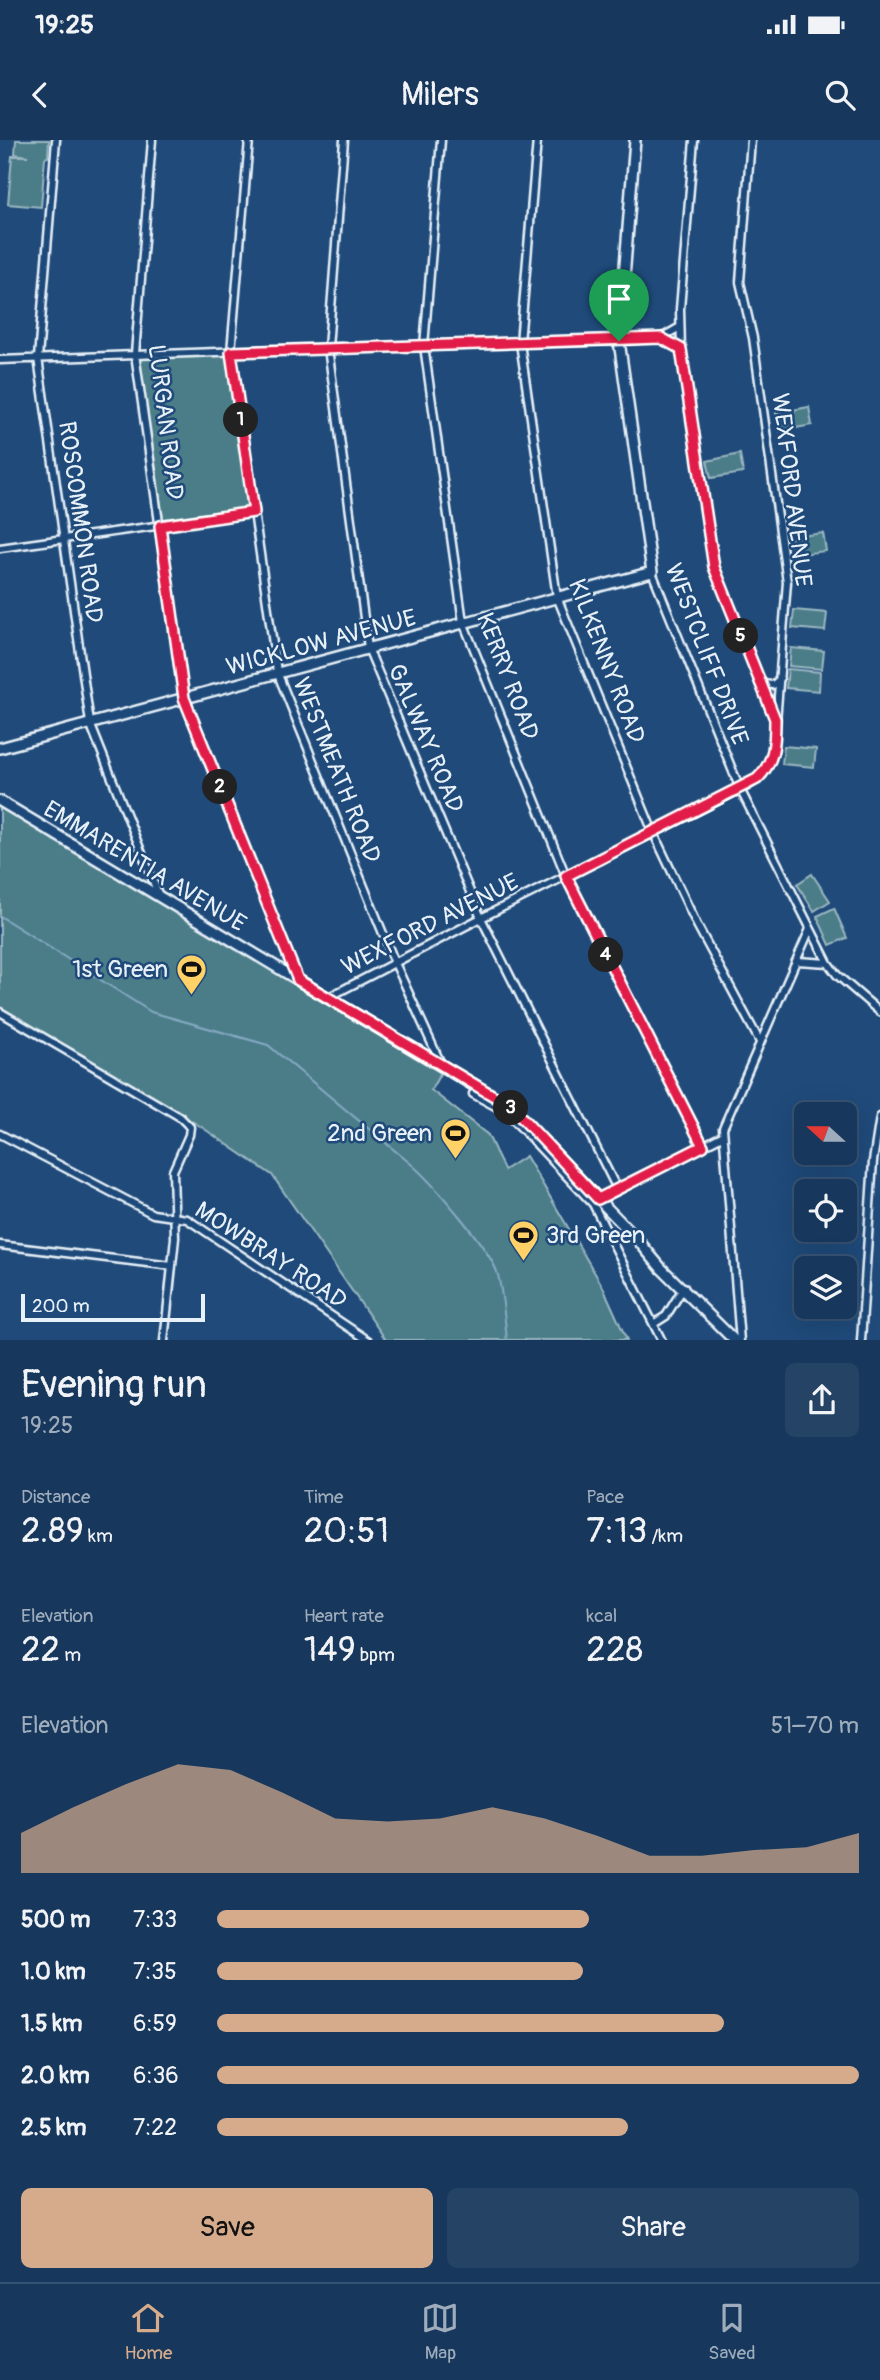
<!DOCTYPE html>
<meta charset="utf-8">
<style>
:root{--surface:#17385c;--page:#244365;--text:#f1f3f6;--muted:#9eacbb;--line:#365272;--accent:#d6ab8b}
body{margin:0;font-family:Pangolin,sans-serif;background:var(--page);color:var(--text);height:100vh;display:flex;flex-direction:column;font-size:26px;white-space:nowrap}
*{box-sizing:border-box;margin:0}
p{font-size:23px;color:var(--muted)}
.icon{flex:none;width:38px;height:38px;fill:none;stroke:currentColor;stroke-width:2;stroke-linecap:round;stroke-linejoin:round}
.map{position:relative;height:1200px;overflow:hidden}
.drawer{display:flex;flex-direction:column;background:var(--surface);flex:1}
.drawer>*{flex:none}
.needle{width:46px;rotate:291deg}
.fabs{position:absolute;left:794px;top:962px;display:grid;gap:14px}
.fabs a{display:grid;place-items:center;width:63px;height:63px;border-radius:10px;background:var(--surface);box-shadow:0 7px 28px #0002,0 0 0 2px var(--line);font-size:35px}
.scale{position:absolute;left:21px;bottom:18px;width:184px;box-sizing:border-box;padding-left:7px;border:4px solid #e8f1f8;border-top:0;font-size:19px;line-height:24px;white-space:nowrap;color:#e8f1f8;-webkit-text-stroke:5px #1f4a7a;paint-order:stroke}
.pin{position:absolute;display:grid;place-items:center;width:60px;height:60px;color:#fff;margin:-72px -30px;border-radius:50% 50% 50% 0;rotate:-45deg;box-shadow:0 0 7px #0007}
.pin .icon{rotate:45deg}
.km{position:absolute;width:35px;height:35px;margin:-18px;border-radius:50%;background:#222;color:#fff;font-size:19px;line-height:35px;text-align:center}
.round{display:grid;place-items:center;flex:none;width:74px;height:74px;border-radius:10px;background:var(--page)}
.summary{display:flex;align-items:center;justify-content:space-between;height:119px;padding:0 21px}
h1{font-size:38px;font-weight:600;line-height:52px}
.metrics{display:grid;grid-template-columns:repeat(3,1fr);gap:10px;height:119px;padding:7px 21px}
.metrics div{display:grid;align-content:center}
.metrics b{font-size:35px;font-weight:600}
.metrics small{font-size:19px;font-weight:400}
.metrics p{font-size:19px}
.chart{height:196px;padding:14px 21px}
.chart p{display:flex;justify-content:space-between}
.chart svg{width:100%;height:126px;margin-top:7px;fill:var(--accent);opacity:.7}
.primary-button{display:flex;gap:14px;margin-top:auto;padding:14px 21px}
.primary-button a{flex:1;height:80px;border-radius:10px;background:var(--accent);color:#111;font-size:28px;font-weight:600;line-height:80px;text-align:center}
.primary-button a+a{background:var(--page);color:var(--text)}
ul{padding:0 21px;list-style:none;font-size:23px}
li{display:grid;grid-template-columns:112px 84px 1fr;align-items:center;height:52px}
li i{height:18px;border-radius:9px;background:var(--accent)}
.status{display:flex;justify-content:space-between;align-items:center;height:49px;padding:0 35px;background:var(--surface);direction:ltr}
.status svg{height:19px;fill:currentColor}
header{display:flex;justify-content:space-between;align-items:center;height:91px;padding:0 21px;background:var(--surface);font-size:32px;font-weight:600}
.dock{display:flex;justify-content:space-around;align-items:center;height:98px;border-top:2px solid var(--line);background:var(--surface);font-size:19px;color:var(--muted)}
.dock a{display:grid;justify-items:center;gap:4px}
.dock .on{color:var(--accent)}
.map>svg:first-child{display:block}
</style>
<div class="status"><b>19:25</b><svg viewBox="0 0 49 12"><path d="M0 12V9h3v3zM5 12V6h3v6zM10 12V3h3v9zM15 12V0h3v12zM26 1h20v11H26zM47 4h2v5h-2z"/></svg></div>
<header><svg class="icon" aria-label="back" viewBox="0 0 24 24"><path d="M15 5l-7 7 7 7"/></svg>Milers<svg class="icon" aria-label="search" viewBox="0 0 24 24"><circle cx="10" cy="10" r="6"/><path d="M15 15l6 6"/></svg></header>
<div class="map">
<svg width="880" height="1201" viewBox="0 0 880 1201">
<rect width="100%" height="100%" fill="#1f4a7a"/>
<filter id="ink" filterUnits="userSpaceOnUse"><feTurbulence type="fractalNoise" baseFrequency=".0143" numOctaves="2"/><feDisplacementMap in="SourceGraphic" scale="14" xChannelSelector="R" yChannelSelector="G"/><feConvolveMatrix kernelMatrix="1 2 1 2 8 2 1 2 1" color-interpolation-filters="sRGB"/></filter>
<g filter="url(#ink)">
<path fill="#4c7d89" stroke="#9ab7c0" stroke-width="2" d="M16 0H49L48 17 45 18 41 67 8 64 12 16H28L15 14Z
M230 213 252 369 163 379 139 219Z
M809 267 812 285 780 291 776 273Z
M740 314 743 333 711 338 707 321Z
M823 393 826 411 793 415 791 397Z
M794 470 827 473 825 491 792 488Z
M791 508 824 511 822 529 789 526Z
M788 529 820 532 819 551 786 548Z
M784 606 816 609 814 627 782 624Z
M0 658 442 930 431 950 488 995 504 1030 526 1016 603 1147 627 1200H386L272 1035 200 986 0 867Z
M812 734 830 761 814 771 797 744Z
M834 768 847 798 830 805 817 776Z"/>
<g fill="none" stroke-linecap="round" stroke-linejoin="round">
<path stroke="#86aac4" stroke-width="2" d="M0 776 151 872 268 905 411 1024C432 1042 492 1111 498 1135 503 1156 505 1179 507 1201"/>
<defs>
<path id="street" d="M56 0 38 218 90 583 159 756
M152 0 135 214 184 558 298 840
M249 0 231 212 277 532 395 823 442 926
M344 0 328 208 368 508 481 778 617 1049
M441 0 424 206 463 482 566 736 703 1005
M537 0 520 203 557 457 653 692 697 785 760 902
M694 0 680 169 681 209 714 427 774 577
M661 198 681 209
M0 220 328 208 619 201 661 198 680 187
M0 408 254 372
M652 432 740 649 828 823 837 835 880 872
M760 544 773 545 780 539
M797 821 828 823
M327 858 481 778 747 646C763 636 771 625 774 607L787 442 753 198 740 142 751 0
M0 872 180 977 190 987 189 995 173 1031 175 1098 164 1201
M473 954 506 972 593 1064 662 1201
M0 994 153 1074 187 1079 369 1201
M599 1059 722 996
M0 1105 172 1126
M655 1183 666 1176 684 1147
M740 1201 723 988 810 789
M861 1201 873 1021 880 977"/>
<path id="secondary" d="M0 608 652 432 619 201 635 0
M0 661 508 966 637 1099 661 1128 735 1201"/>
</defs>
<use href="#street" stroke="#e8f1f8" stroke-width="11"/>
<use href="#secondary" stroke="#e8f1f8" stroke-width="14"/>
<use href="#street" stroke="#1f4a7a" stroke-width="6"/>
<use href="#secondary" stroke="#1f4a7a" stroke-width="9"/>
</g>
</g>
<g fill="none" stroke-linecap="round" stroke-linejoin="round" filter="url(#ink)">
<defs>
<path id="route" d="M661 198 681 209 714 427 775 579C775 602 775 622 757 639L566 736 703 1006 598 1059 523 979 504 962 298 840 184 558 160 386 254 372 231 212Z"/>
</defs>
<use href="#route" stroke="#fff" stroke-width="14"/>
<use href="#route" stroke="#e11d48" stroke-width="9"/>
</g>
<defs>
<symbol id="stadium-pin" viewBox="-11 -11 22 30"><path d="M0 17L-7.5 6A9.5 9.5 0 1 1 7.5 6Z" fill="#ffd166" stroke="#1f4a7a"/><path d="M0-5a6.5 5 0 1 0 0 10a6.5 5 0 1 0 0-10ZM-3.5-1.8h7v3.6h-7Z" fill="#111"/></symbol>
</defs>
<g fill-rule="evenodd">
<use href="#stadium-pin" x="174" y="812" width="35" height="47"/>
<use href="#stadium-pin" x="438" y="976" width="35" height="47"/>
<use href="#stadium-pin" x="506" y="1078" width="35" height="47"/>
</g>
<g text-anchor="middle" stroke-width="5" stroke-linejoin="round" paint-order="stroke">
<g font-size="24" fill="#e8f1f8" stroke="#1f4a7a">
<text transform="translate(166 282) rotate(83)" y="8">LURGAN ROAD</text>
<text transform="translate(792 350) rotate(83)" y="8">WEXFORD AVENUE</text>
<text transform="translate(81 382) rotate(82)" y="8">ROSCOMMON ROAD</text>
<text transform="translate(321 502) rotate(-15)" y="8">WICKLOW AVENUE</text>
<text transform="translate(707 514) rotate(69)" y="8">WESTCLIFF DRIVE</text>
<text transform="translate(607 521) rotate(69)" y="8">KILKENNY ROAD</text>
<text transform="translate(508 536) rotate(69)" y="8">KERRY ROAD</text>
<text transform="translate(426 598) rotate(67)" y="8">GALWAY ROAD</text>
<text transform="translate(337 630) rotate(68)" y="8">WESTMEATH ROAD</text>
<text transform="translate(145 726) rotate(31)" y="8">EMMARENTIA AVENUE</text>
<text transform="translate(430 784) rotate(-27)" y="8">WEXFORD AVENUE</text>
<text transform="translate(271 1115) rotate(33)" y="8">MOWBRAY ROAD</text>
</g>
<g font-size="24" fill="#e8f1f8" stroke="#1f4a7a" text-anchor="end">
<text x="168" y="837">1st Green</text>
<text x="432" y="1001">2nd Green</text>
<text x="546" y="1103" text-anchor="start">3rd Green</text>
</g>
</g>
</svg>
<div class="fabs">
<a><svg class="needle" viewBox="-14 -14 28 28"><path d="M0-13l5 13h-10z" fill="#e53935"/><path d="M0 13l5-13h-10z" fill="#9eacbb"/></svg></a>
<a><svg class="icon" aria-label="locate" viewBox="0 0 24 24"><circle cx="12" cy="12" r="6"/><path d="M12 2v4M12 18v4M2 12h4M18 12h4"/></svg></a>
<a><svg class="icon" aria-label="layers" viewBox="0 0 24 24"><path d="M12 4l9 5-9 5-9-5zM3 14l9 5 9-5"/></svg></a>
</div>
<div class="scale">200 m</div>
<div class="pin" style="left:619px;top:201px;background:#1e9e55"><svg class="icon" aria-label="arrive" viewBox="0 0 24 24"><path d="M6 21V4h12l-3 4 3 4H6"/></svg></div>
<b class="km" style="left:241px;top:280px">1</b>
<b class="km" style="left:220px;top:647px">2</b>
<b class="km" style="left:511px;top:968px">3</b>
<b class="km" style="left:606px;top:815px">4</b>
<b class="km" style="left:741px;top:496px">5</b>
</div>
<section class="drawer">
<div class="summary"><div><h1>Evening run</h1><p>19:25</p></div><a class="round"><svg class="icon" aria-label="share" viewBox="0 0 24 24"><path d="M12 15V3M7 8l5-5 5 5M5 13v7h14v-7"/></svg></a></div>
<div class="metrics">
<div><p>Distance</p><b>2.89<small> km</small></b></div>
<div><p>Time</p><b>20:51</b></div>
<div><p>Pace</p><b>7:13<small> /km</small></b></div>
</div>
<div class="metrics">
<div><p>Elevation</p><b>22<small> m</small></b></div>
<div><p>Heart rate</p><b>149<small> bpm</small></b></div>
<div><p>kcal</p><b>228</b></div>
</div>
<div class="chart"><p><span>Elevation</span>51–70 m</p>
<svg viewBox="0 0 160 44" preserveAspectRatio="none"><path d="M0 44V30L10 21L20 13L30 6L40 8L50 16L60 25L70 26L80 25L90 21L100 25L110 31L120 38L130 38L140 36L150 35L160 30V44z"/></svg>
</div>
<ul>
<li><b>500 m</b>7:33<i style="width:58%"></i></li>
<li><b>1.0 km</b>7:35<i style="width:57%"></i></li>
<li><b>1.5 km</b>6:59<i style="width:79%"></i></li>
<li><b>2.0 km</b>6:36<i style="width:100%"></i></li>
<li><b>2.5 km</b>7:22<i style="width:64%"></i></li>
</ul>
<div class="primary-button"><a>Save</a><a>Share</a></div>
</section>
<nav class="dock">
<a class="on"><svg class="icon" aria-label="home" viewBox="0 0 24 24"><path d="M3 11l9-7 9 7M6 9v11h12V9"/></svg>Home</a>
<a><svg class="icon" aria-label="map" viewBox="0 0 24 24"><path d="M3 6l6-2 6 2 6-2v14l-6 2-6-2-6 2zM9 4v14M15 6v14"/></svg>Map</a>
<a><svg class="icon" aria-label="saved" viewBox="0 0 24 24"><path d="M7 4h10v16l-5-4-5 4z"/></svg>Saved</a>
</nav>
